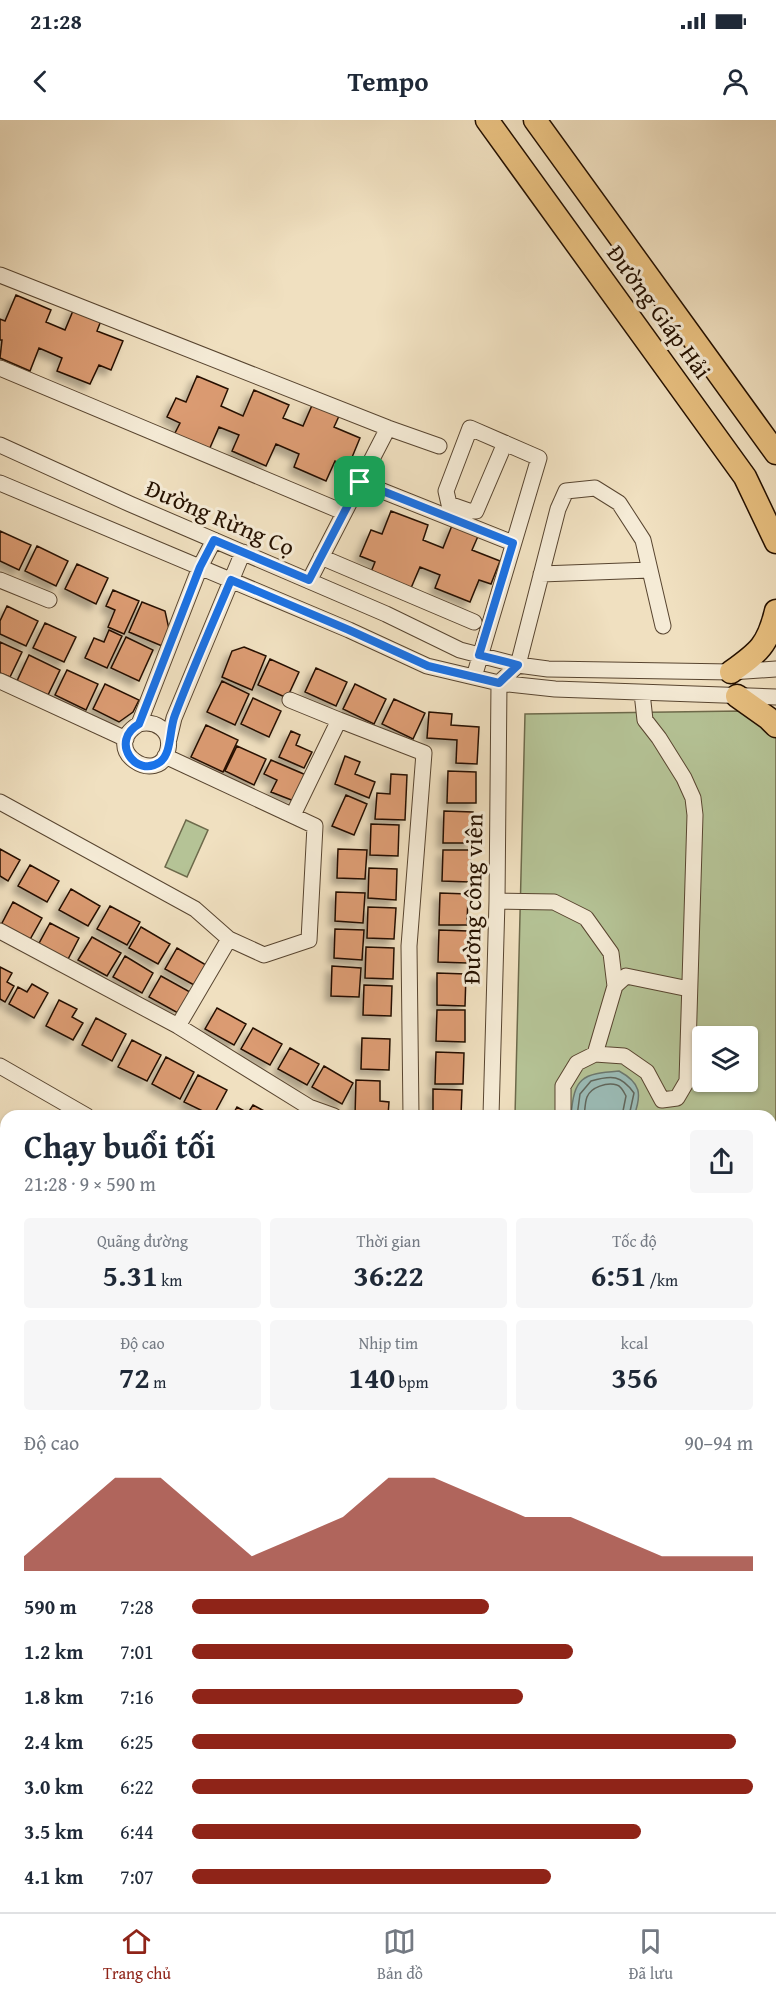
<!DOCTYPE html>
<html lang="vi">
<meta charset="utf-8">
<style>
:root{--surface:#fff;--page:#f6f6f7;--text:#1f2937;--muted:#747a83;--line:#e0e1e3;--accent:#8f2418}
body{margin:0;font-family:"Gentium Book Plus",serif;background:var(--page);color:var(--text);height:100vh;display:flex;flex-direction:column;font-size:22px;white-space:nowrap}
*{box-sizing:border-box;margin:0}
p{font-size:20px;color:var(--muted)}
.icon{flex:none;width:33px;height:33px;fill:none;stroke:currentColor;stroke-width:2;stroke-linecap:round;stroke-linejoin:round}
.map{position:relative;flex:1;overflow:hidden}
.panel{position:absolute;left:0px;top:990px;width:777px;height:802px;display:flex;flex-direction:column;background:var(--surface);border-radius:18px 18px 0 0;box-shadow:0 2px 4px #0004}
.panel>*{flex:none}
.tools{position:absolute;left:692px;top:906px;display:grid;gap:12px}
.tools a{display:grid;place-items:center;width:66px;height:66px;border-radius:6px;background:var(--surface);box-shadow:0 2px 4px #0004;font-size:30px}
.pin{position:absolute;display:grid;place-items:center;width:51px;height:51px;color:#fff;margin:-26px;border-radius:12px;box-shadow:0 3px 9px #0006}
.round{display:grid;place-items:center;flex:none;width:63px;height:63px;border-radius:6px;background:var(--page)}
.headline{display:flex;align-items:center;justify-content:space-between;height:102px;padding:0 24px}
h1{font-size:33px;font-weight:700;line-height:45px}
.stats{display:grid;grid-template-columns:repeat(3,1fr);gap:9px;height:102px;padding:6px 24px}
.stats div{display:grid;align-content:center;border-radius:6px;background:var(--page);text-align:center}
.stats b{font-size:30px;font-weight:700}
.stats small{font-size:16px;font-weight:400}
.stats p{font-size:16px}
.chart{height:168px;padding:12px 24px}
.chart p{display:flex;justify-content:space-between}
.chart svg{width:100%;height:108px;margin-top:6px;fill:var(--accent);opacity:.7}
ul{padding:0 24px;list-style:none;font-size:20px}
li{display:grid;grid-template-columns:96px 72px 1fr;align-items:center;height:45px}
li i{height:15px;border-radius:8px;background:var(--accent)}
.status{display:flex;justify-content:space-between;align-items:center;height:42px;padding:0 30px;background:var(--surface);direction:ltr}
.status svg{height:16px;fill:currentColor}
header{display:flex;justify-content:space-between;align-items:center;height:78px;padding:0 24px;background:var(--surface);font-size:27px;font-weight:700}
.menu{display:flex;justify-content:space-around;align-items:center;height:84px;border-top:2px solid var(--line);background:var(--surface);font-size:16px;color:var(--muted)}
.menu a{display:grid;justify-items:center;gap:3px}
.menu .current{color:var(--accent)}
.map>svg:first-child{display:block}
</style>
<div class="status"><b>21:28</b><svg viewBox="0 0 49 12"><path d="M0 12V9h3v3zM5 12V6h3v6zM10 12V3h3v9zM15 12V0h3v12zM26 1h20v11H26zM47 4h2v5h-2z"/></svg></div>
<header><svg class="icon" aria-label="back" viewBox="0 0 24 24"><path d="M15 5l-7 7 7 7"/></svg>Tempo<svg class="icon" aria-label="person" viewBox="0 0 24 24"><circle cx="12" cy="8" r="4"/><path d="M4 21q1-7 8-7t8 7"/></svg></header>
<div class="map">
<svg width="776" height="1792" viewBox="0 0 776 1792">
<defs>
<filter id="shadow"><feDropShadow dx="-5.5" dy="5.5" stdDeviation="3" flood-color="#0004"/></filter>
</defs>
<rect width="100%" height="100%" fill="#f0e0c0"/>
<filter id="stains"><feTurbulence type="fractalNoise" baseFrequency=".00333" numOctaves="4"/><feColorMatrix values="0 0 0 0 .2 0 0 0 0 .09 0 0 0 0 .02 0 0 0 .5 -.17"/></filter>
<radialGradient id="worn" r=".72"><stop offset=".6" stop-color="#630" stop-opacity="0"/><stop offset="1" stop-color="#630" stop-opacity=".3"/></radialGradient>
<path fill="#b5c396" stroke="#6d6a4b" stroke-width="1.5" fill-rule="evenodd" d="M741 591 772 611 776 618V1216L771 1215V996H515L525 594ZM702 916H747V962H702Z
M186 700 208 710 187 757 165 747Z"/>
<path fill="#9bbcb7" stroke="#6c786e" stroke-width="1.5" d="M619 951C641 963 642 974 634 996H571C574 957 582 954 619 951Z
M0 1038 6 1041V1201L0 1198Z
M0 1372 6 1375V1428L0 1423Z
M771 1437 776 1438V1584L771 1583Z
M6 1456V1551L0 1548V1466Z
M6 1780V1786L36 1787 53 1792H0V1781Z"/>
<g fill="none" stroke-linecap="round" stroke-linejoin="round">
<path stroke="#60665c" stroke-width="1.5" d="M577 996 580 974 591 961C612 955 621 955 634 973L629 996
M584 996C585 990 585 982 587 977 591 967 607 962 617 965 621 966 624 972 626 976L622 996"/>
</g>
<path fill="#db9b72" stroke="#251100" stroke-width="1.5" filter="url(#shadow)" d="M16 175 51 190 46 202 65 210 75 186 102 198 97 211 123 221 111 250 99 245 90 264 57 251 62 238 39 228 30 251 0 238 2 220H0V199L5 201Z
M197 256 228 269 221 286 243 296 254 270 289 285 283 298 303 306 313 283 340 294 334 307 360 318 348 347 335 341 326 361 294 347 299 334 276 324 266 346 232 331 239 315 219 307 209 330 174 315 180 303 167 297 176 278 186 282Z
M391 391 428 405 423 420 443 428 453 403 479 414 472 430 500 441 491 464 479 460 470 482 435 468 440 455 420 447 411 468 371 452 375 442 360 436 371 410 382 414Z
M0 411 31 425 19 450 0 441Z
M37 426 68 441 56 466 25 451Z
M77 444 108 458 96 484 65 469Z
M113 470 139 481 124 514 108 507 115 490 106 486Z
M142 482 165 491 169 509 162 526 129 512Z
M7 486 38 501 26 526 0 514V501Z
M45 503 76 517 64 542 33 528Z
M109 510 122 516 107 548 85 538 94 518 104 522Z
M126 517 153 530 139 561 111 548Z
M0 522 22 532 10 557 0 553Z
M244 527 266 536 252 570 222 557 232 531Z
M29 535 60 550 48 575 17 561Z
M270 539 299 552 287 578 258 565Z
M316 548 347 562 336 586 305 572Z
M67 550 98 564 86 590 55 575Z
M222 561 249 574 235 605 207 592Z
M105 564 139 580 133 592 119 602 93 589Z
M355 564 386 579 374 604 343 589Z
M253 578 281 591 269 617 241 604Z
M394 579 425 593 413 619 382 604Z
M429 592 452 594 451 605 479 607 477 644 456 643 457 620 427 618Z
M206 605 238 620 223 652 191 637Z
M291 611 300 615 296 625 312 632 304 648 279 637Z
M237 626 266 639 254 665 225 651Z
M345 636 360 642 355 654 375 662 369 678 335 664Z
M271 640 306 655 294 681 271 672 277 660 264 654Z
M448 651 476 652V683H447Z
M391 654 407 655 405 700 375 699 377 673 390 674Z
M346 675 367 684 354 715 332 706Z
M444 691 473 692 472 723H443Z
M371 704 399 705 398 736 370 735Z
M0 729 20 740 8 761 0 756Z
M338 729 367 730 365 759 337 758Z
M443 730H471L470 762 442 761Z
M30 745 59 761 47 782 18 766Z
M369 748 397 749 396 780 368 778Z
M71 769 100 786 88 806 59 790Z
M336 772 365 773 363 803 335 801Z
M440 773 468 774 467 805H439Z
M13 782 42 798 28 823 0 807Z
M110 786 140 802 127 825 97 809Z
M368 787 396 788 394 819 367 818Z
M50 803 79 818 66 843 37 827Z
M141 807 170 824 158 844 129 828Z
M335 809 364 810 362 840 334 838Z
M439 810 468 811 467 843 438 842Z
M92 817 121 833 107 856 78 840Z
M366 827 394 828 393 859 365 858Z
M177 828 206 845 194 865 165 849Z
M125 836 153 853 142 873 113 857Z
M332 846 361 848 359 877 331 876Z
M0 847 12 853 7 862 14 866 5 882 0 879Z
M437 853 466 854 465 886 437 885Z
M161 856 190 872 178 893 149 877Z
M32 864 48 873 34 898 9 884 18 867 27 872Z
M364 865 392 866 391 896 363 895Z
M59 880 77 889 72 897 83 903 73 920 46 906Z
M217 888 246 904 234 925 205 909Z
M437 890H465V922L436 921Z
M96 898 126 914 112 941 82 925Z
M253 908 282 924 270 945 241 929Z
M362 918 390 919 389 950 361 949Z
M132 920 161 935 147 961 118 947Z
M290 928 319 944 307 965 278 949Z
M436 932 464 933 463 964H435Z
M166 937 194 952 180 979 152 964Z
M324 946 353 963 342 984 312 967Z
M198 955 227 970 213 996 184 982Z
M356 960 380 961V981L389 982 388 996H355Z
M433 969 462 970 461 996H433Z
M253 985 270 994 269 996H232L237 987 248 993Z"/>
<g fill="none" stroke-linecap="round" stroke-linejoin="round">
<defs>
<path id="minor" d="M0 155 388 308 439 326
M0 248 343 392
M0 325 130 384 386 494 460 530 518 545 548 549 731 552 776 549
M360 362 513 423
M0 363 349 510 427 546 499 563 555 569 776 577
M321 437 474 502
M541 454 650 450
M0 460 49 480
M309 461 388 308
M474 557 539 338 470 308 446 371 449 384 469 391H476L505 323
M0 561 126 619
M290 580 339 600
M139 604C155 600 172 610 168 629 160 669 97 629 139 604L200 447 214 420
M169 619 174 598 243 432
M0 682 195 789 229 819 264 835 309 820 315 706 165 636
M293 695 339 600 424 633 409 826 411 996
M497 781 554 782 586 798 611 833 615 866 595 934 577 943 563 966V996
M0 811 178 906 229 819
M615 866 626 856 689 869
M178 906 309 987 334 996
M595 934 624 936 647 952 662 980 677 978 687 961 695 695 693 678 684 658 659 618 645 600 642 573
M0 946 87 996
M491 996 497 781 499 563 518 545 558 389 566 371 595 368 619 383 643 420 663 506
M771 1235 776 1236
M771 1374 776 1376
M771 1781H776
M624 1792 644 1786"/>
<path id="highway" d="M487 0 745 357 776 422
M535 0 776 333
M731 552C759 532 768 525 776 491
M737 576 768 598 776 606"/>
</defs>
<use href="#minor" stroke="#584530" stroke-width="17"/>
<use href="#highway" stroke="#251100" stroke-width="25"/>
<use href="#minor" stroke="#f5ebd6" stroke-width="15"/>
<use href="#highway" stroke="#e8c080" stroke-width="22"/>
</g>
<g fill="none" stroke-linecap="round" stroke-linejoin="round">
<defs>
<path id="route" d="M360 362 513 423 479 535 518 545 499 563 428 546 349 510 231 460C212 505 192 550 175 595 169 610 172 633 160 642 136 659 109 621 139 604L200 447 214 420 309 460Z"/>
</defs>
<use href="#route" stroke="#fff" stroke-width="12"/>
<use href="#route" stroke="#1a73e8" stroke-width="8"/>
</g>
<g text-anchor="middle" stroke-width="6" stroke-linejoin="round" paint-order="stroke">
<g font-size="24" fill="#251100" stroke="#f5ebd6">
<text transform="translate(659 192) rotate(54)" y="8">Đường Giáp Hải</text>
<text transform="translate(220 398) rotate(23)" y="8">Đường Rừng Cọ</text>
<text transform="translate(473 779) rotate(-89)" y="8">Đường công viên</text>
</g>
</g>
<rect width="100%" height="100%" filter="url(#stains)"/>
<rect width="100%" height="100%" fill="url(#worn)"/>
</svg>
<div class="tools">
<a><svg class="icon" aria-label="layers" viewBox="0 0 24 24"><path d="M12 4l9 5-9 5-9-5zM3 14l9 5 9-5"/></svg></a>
</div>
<div class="pin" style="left:360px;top:362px;background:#1e9e55"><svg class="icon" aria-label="arrive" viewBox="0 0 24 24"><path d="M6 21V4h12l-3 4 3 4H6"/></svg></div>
<section class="panel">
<div class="headline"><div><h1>Chạy buổi tối</h1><p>21:28 · 9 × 590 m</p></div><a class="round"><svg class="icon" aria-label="share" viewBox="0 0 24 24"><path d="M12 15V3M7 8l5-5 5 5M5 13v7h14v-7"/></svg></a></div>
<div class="stats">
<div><p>Quãng đường</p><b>5.31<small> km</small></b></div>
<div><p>Thời gian</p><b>36:22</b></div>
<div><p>Tốc độ</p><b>6:51<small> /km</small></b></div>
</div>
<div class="stats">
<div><p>Độ cao</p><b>72<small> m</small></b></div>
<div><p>Nhịp tim</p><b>140<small> bpm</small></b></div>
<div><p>kcal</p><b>356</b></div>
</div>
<div class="chart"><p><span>Độ cao</span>90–94 m</p>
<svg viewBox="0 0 160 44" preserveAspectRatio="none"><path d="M0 44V38L10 22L20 6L30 6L40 22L50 38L60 30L70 22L80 6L90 6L100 14L110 22L120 22L130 30L140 38L150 38L160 38V44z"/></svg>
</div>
<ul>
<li><b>590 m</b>7:28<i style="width:53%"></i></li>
<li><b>1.2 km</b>7:01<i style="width:68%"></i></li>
<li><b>1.8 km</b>7:16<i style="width:59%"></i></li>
<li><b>2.4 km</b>6:25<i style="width:97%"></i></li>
<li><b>3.0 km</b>6:22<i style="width:100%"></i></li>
<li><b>3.5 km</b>6:44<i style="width:80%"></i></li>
<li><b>4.1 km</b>7:07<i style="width:64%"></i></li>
</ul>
</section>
</div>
<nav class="menu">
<a class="current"><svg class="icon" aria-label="home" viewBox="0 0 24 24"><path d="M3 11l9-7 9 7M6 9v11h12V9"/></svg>Trang chủ</a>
<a><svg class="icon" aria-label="map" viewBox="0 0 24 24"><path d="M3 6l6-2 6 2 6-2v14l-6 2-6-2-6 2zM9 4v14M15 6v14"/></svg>Bản đồ</a>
<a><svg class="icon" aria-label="saved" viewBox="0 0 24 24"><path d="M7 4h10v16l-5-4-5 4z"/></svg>Đã lưu</a>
</nav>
